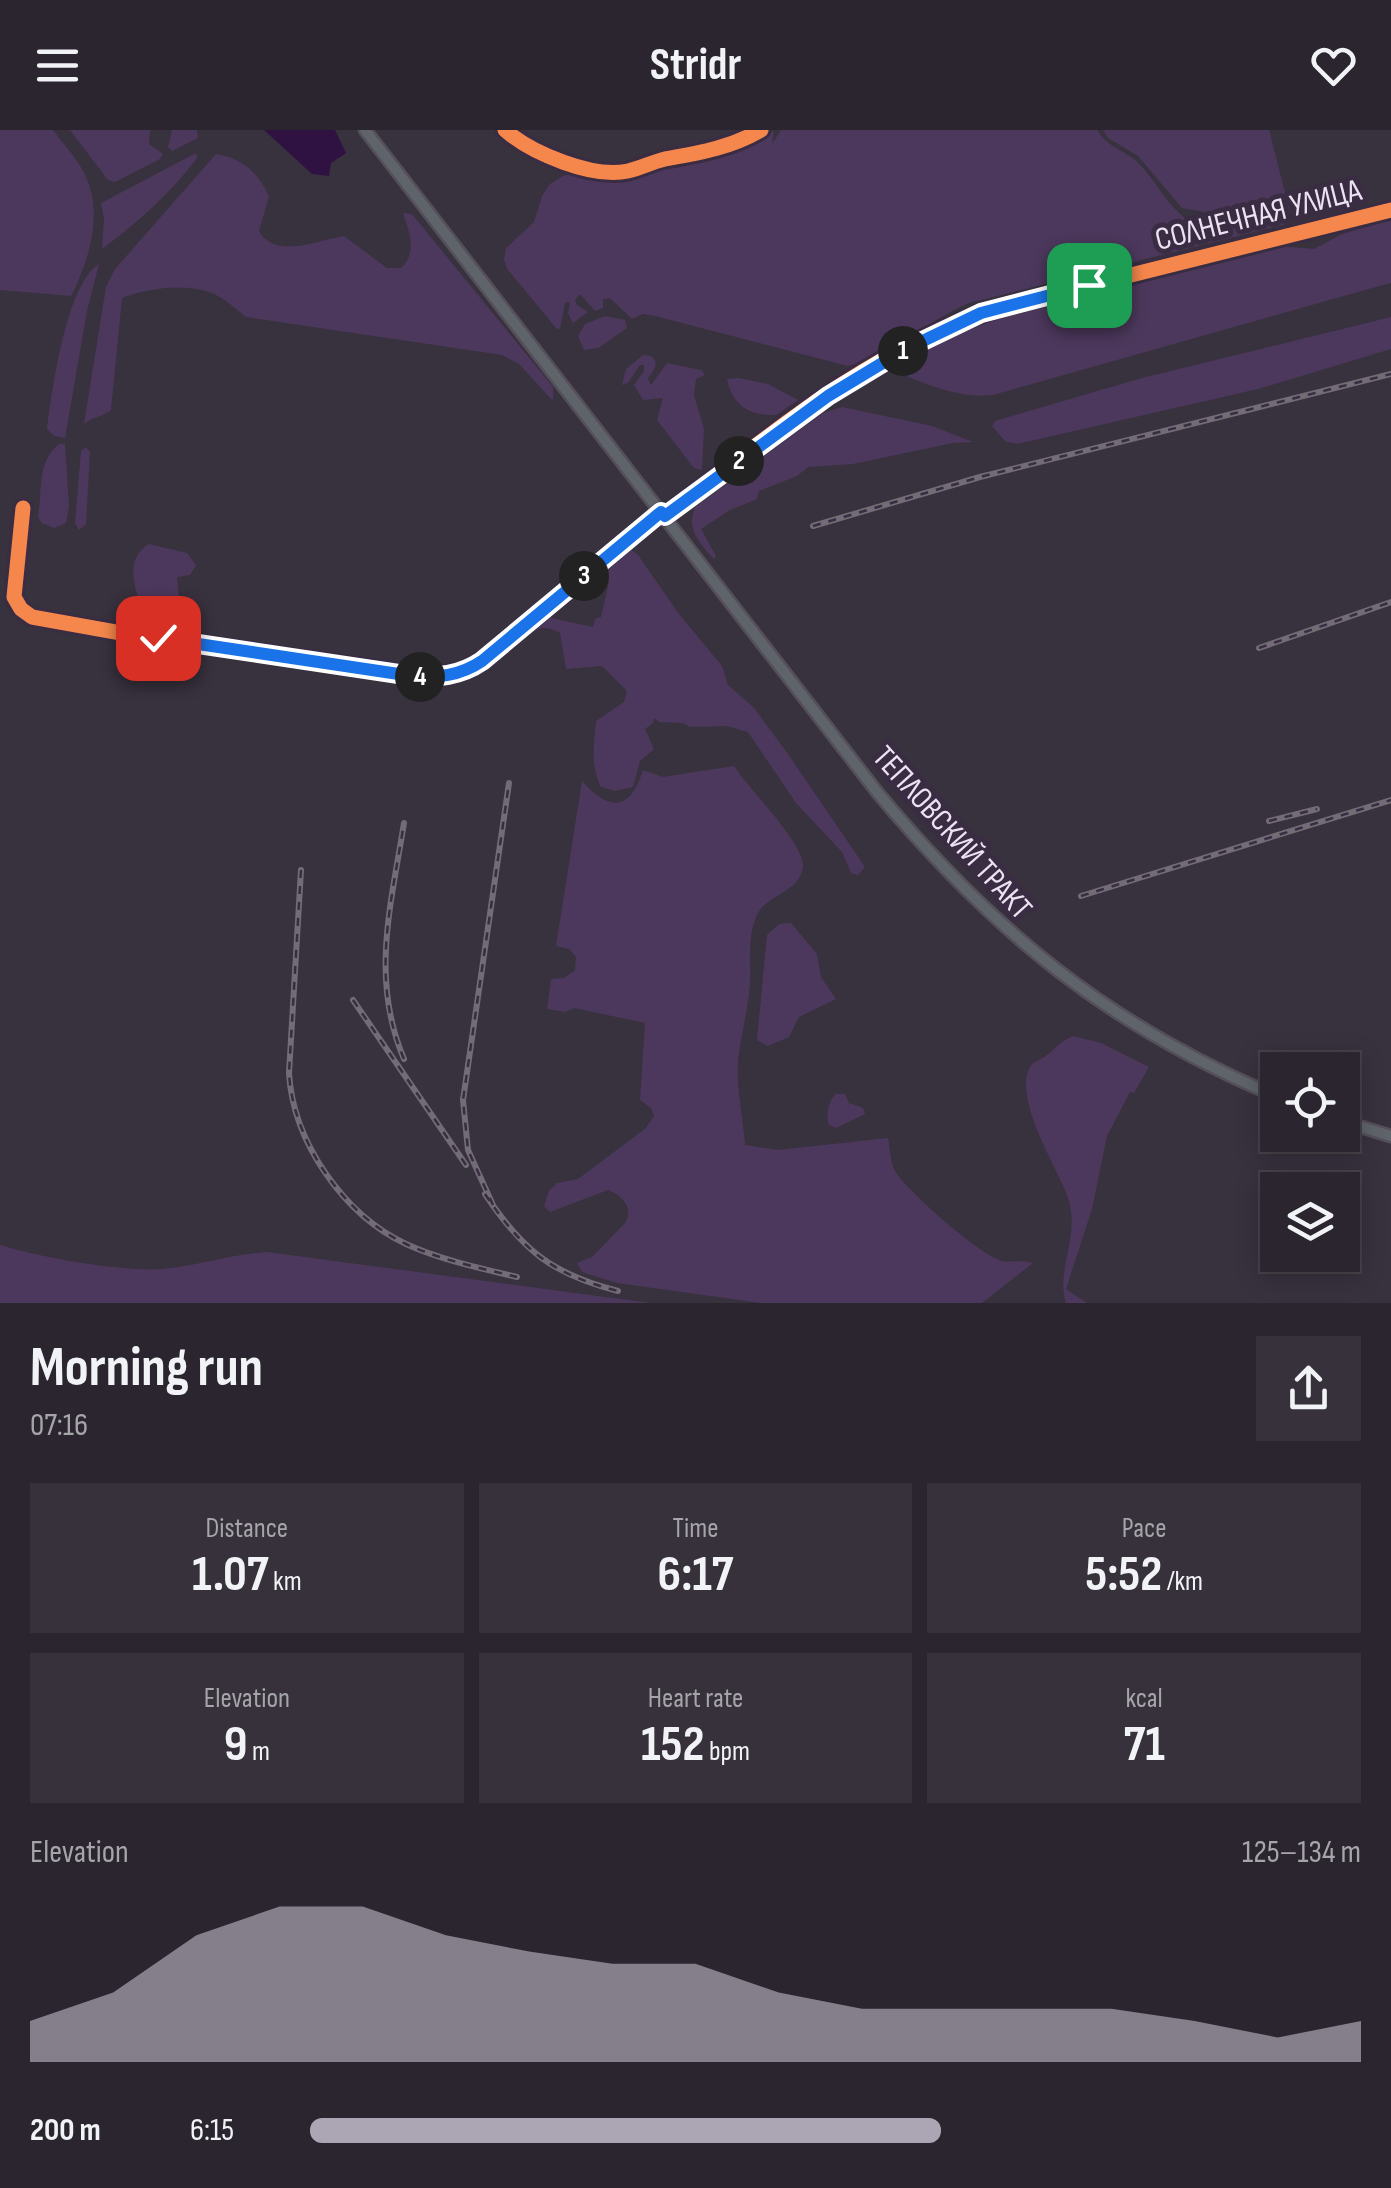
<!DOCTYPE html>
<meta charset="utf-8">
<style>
:root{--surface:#2a252e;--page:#36313a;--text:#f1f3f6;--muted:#a5a5aa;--line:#46424a;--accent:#aca5b3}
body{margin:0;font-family:"Sofia Sans Condensed",sans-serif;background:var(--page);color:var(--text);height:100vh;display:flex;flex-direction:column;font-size:38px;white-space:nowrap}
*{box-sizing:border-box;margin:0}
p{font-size:32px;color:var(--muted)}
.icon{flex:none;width:55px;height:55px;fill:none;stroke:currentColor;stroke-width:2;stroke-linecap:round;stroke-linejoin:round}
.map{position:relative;height:1173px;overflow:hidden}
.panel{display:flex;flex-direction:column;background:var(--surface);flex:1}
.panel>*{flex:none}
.tools{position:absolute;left:1260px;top:922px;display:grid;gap:20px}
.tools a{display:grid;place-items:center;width:100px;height:100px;border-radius:0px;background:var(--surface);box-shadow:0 5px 25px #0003,0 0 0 2px var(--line);font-size:50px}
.pin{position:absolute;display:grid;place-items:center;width:85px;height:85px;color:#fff;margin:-42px;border-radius:20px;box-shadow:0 5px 15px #0006}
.km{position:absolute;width:50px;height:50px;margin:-25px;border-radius:50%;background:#222;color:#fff;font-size:28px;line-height:50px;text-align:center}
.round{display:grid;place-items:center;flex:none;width:105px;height:105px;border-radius:0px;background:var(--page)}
.head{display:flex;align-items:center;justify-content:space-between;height:170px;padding:0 30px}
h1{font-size:55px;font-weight:700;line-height:75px}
.metrics{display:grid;grid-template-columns:repeat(3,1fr);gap:15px;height:170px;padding:10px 30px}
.metrics div{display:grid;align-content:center;border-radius:0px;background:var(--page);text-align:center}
.metrics b{font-size:50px;font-weight:700}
.metrics small{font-size:28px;font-weight:400}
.metrics p{font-size:28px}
.chart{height:280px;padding:20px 30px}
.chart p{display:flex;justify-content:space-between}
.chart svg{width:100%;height:180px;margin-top:10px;fill:var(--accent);opacity:.7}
ul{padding:0 30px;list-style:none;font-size:32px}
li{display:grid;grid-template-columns:160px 120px 1fr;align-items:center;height:75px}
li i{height:25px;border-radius:12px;background:var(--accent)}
header{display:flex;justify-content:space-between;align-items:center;height:130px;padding:0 30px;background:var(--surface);font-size:45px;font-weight:700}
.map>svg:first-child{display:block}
</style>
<header><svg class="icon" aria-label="menu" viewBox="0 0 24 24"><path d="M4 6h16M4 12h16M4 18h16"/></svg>Stridr<svg class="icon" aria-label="heart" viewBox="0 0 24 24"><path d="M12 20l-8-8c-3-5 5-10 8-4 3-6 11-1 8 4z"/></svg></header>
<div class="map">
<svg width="1391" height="1173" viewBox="0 0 1391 1173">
<rect width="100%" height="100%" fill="#38313e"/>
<path fill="#4c385c" d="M0 0H53C63 14 78 29 85 45 104 83 89 131 71 166L0 160Z
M70 0H150L149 14 163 24 160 29 115 52 108 50Z
M172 0H197L198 8 172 21 168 17Z
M781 0H1097C1106 15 1120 19 1134 29 1156 48 1167 79 1193 93L1205 89V82L1182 78 1138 26 1108 8 1103 0H1269L1290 82 1286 94 969 173C928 190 892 225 848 236L655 186 643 184 632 189 610 168 603 169V178L595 181 580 164 575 170 577 175 588 182 573 193 568 183 570 172 565 173 560 199 556 198 508 140 504 130 506 118 534 92 542 66 550 54 563 46 588 40 629 44 654 36 712 25 770 1 774 2 772 14Z
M196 23 197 28C171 63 137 93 102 119L104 89 101 73Z
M216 24C243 28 258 43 269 66L259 101C275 130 319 110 344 106L387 138H401C418 122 409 102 403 83L412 84 553 257V271L519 234 502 225 246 187C236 179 224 168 212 163 185 153 148 158 122 168L111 280C103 287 93 286 84 294L106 157 115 139Z
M1391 90V153L1383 155 993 265C962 269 930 256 902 244L900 238 904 231 958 202 1016 183 1278 116 1314 119 1342 104Z
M99 134 87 181 65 308 54 306 47 299C52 261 66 154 99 134Z
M605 186 625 190 627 198 598 218 584 220 578 206 585 194Z
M1391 187V219L1258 259 1017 314 1005 311 992 296 995 291 1142 248Z
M643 225 651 226C660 233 654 241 648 248L651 255 667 233 701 240 705 245 696 249 694 265 704 299 702 340 694 338 657 290 663 268 643 270 634 255 644 241V235H640L628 253 622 255 626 239Z
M739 248 768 254 798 270 776 285C749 286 732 275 727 249Z
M842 277 932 296 973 312 953 313 853 334 808 337 797 346 759 361 757 369 730 380 701 399 716 426 714 429C699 413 686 399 695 377L823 283Z
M59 314H65L69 377 66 393 54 398 42 393 38 387C43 360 36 333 59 314Z
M86 317 90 322 86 394 79 400 75 393 81 321Z
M149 414 187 423 196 435 190 445 177 447 179 469 157 496 146 492C139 468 120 431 149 414Z
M628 418 638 425 679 484 722 536 728 555 754 578 788 624 865 737 858 745 851 743 842 722 796 673 748 602 727 596 690 597 683 593 659 592 654 588 653 593 645 599 654 619 640 631 633 657 615 661 601 657C590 637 594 613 596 591L624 572 627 561 602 536 566 539 560 503C552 498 541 495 533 502L530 499 542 486 593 497 595 489 601 487 609 452 597 446Z
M734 636C747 657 805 714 803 737 800 762 766 765 757 785 747 807 751 831 750 854 748 880 741 905 738 930 736 957 743 988 745 1015L778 1020 888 1008C890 1018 890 1030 894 1039 904 1059 981 1126 1002 1131 1013 1133 1022 1129 1033 1133L982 1173H761L617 1153 582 1142 577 1133 592 1127 626 1092C633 1077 622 1065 608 1060L550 1082 544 1076 549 1061 557 1053 578 1049 646 998 654 986 651 978 640 970 645 893 574 878 565 882 547 879 551 849 564 848 575 840 576 827 569 819 556 816 582 651C610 682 630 681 643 640L663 647Z
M791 793 817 824 821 847 836 869 799 887 789 907 768 916 757 910 767 805 779 794Z
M1073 906 1101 913 1149 937 1134 963 1130 962 1107 1006 1092 1079 1066 1159 1087 1173H1066C1055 1139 1082 1105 1067 1065 1056 1036 1008 960 1033 933 1050 927 1057 912 1073 906Z
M836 964H845L849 973 863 978 865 984 836 998 829 995C825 987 829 969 836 964Z
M0 1115C39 1127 121 1142 161 1139 197 1136 231 1124 267 1122L650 1173H0Z"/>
<path fill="#2f1242" d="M264 0H335L346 23 331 33 329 46 312 44Z"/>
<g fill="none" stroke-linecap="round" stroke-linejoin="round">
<defs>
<path id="minor" d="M505 0C531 23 593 49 628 41 641 38 652 32 665 29 699 23 730 18 761 0
M23 378 14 467 21 479 32 487 121 503 432 547 463 541 482 531 661 382
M665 386C767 307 877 214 1003 177L1391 80"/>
<path id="major" d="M365 0 877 662C994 802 1107 895 1278 967
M1342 991 1391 1006"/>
</defs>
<use href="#minor" stroke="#544f5a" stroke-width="12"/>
<use href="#major" stroke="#544f5a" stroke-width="15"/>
<use href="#minor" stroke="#645f69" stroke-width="8"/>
<use href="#major" stroke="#5e6469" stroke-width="10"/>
<defs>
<path id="rail" d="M813 396 980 347 1391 244
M1259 518 1391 472
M1269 691 1317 679
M301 740 289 943C293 1012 344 1085 406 1114 441 1130 480 1138 517 1147
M1081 766 1391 670
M353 870 466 1035
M404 929C370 849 391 775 404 693
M485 1064C523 1121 552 1144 618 1161
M493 1075 468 1020 463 970 509 653"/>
</defs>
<use href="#rail" stroke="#726c76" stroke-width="6"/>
<use href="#rail" stroke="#392c43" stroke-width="2.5" stroke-dasharray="8" stroke-linecap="butt"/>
<defs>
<path id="cycleway" d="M505 0C531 23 593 49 628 41 641 38 652 32 665 29 699 23 730 18 761 0
M23 378 14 467 21 479 32 487 121 503 432 547 463 541 482 531 661 382
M665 386C767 307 877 214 1003 177L1391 80"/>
</defs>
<use href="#cycleway" stroke="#392c43" stroke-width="21"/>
<use href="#cycleway" stroke="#f5874c" stroke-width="15"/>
</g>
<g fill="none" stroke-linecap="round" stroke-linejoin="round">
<defs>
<path id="route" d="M158 508 412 546C437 548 460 546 482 531L661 382 665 386 828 266 904 220 981 183 1089 155"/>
</defs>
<use href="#route" stroke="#fff" stroke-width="20"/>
<use href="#route" stroke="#1a73e8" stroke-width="12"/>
</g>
<g text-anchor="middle" stroke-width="10" stroke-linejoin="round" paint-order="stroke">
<g font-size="32" fill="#ebe3f2" stroke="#392c43">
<text transform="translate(1258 84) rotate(-14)" y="11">СОЛНЕЧНАЯ УЛИЦА</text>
<text transform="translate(953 702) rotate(48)" y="11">ТЕПЛОВСКИЙ ТРАКТ</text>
</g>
</g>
</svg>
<div class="tools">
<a><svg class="icon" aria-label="locate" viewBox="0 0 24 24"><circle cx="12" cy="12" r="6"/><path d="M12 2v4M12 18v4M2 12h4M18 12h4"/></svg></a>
<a><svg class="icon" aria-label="layers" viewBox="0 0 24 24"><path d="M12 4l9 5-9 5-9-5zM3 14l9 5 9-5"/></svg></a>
</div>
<div class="pin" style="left:1089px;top:155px;background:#1e9e55"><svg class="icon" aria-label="arrive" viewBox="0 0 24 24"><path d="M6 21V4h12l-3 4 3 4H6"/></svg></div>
<div class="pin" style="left:158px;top:508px;background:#d93025"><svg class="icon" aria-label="check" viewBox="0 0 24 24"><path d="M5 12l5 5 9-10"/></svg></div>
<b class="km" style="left:903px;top:221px">1</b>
<b class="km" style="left:739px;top:331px">2</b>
<b class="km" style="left:584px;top:446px">3</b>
<b class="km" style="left:420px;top:547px">4</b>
</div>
<section class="panel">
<div class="head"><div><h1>Morning run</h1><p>07:16</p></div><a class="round"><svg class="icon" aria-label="share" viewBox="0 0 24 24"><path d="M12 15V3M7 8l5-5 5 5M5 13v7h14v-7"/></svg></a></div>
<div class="metrics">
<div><p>Distance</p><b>1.07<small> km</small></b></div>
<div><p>Time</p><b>6:17</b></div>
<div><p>Pace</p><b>5:52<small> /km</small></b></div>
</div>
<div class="metrics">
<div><p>Elevation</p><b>9<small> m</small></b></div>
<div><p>Heart rate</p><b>152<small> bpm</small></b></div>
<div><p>kcal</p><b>71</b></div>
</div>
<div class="chart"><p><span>Elevation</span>125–134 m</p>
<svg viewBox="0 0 160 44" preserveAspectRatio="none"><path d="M0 44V34L10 27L20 13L30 6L40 6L50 13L60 17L70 20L80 20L90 27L100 31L110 31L120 31L130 31L140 34L150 38L160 34V44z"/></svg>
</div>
<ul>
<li><b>200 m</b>6:15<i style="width:60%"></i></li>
</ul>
</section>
